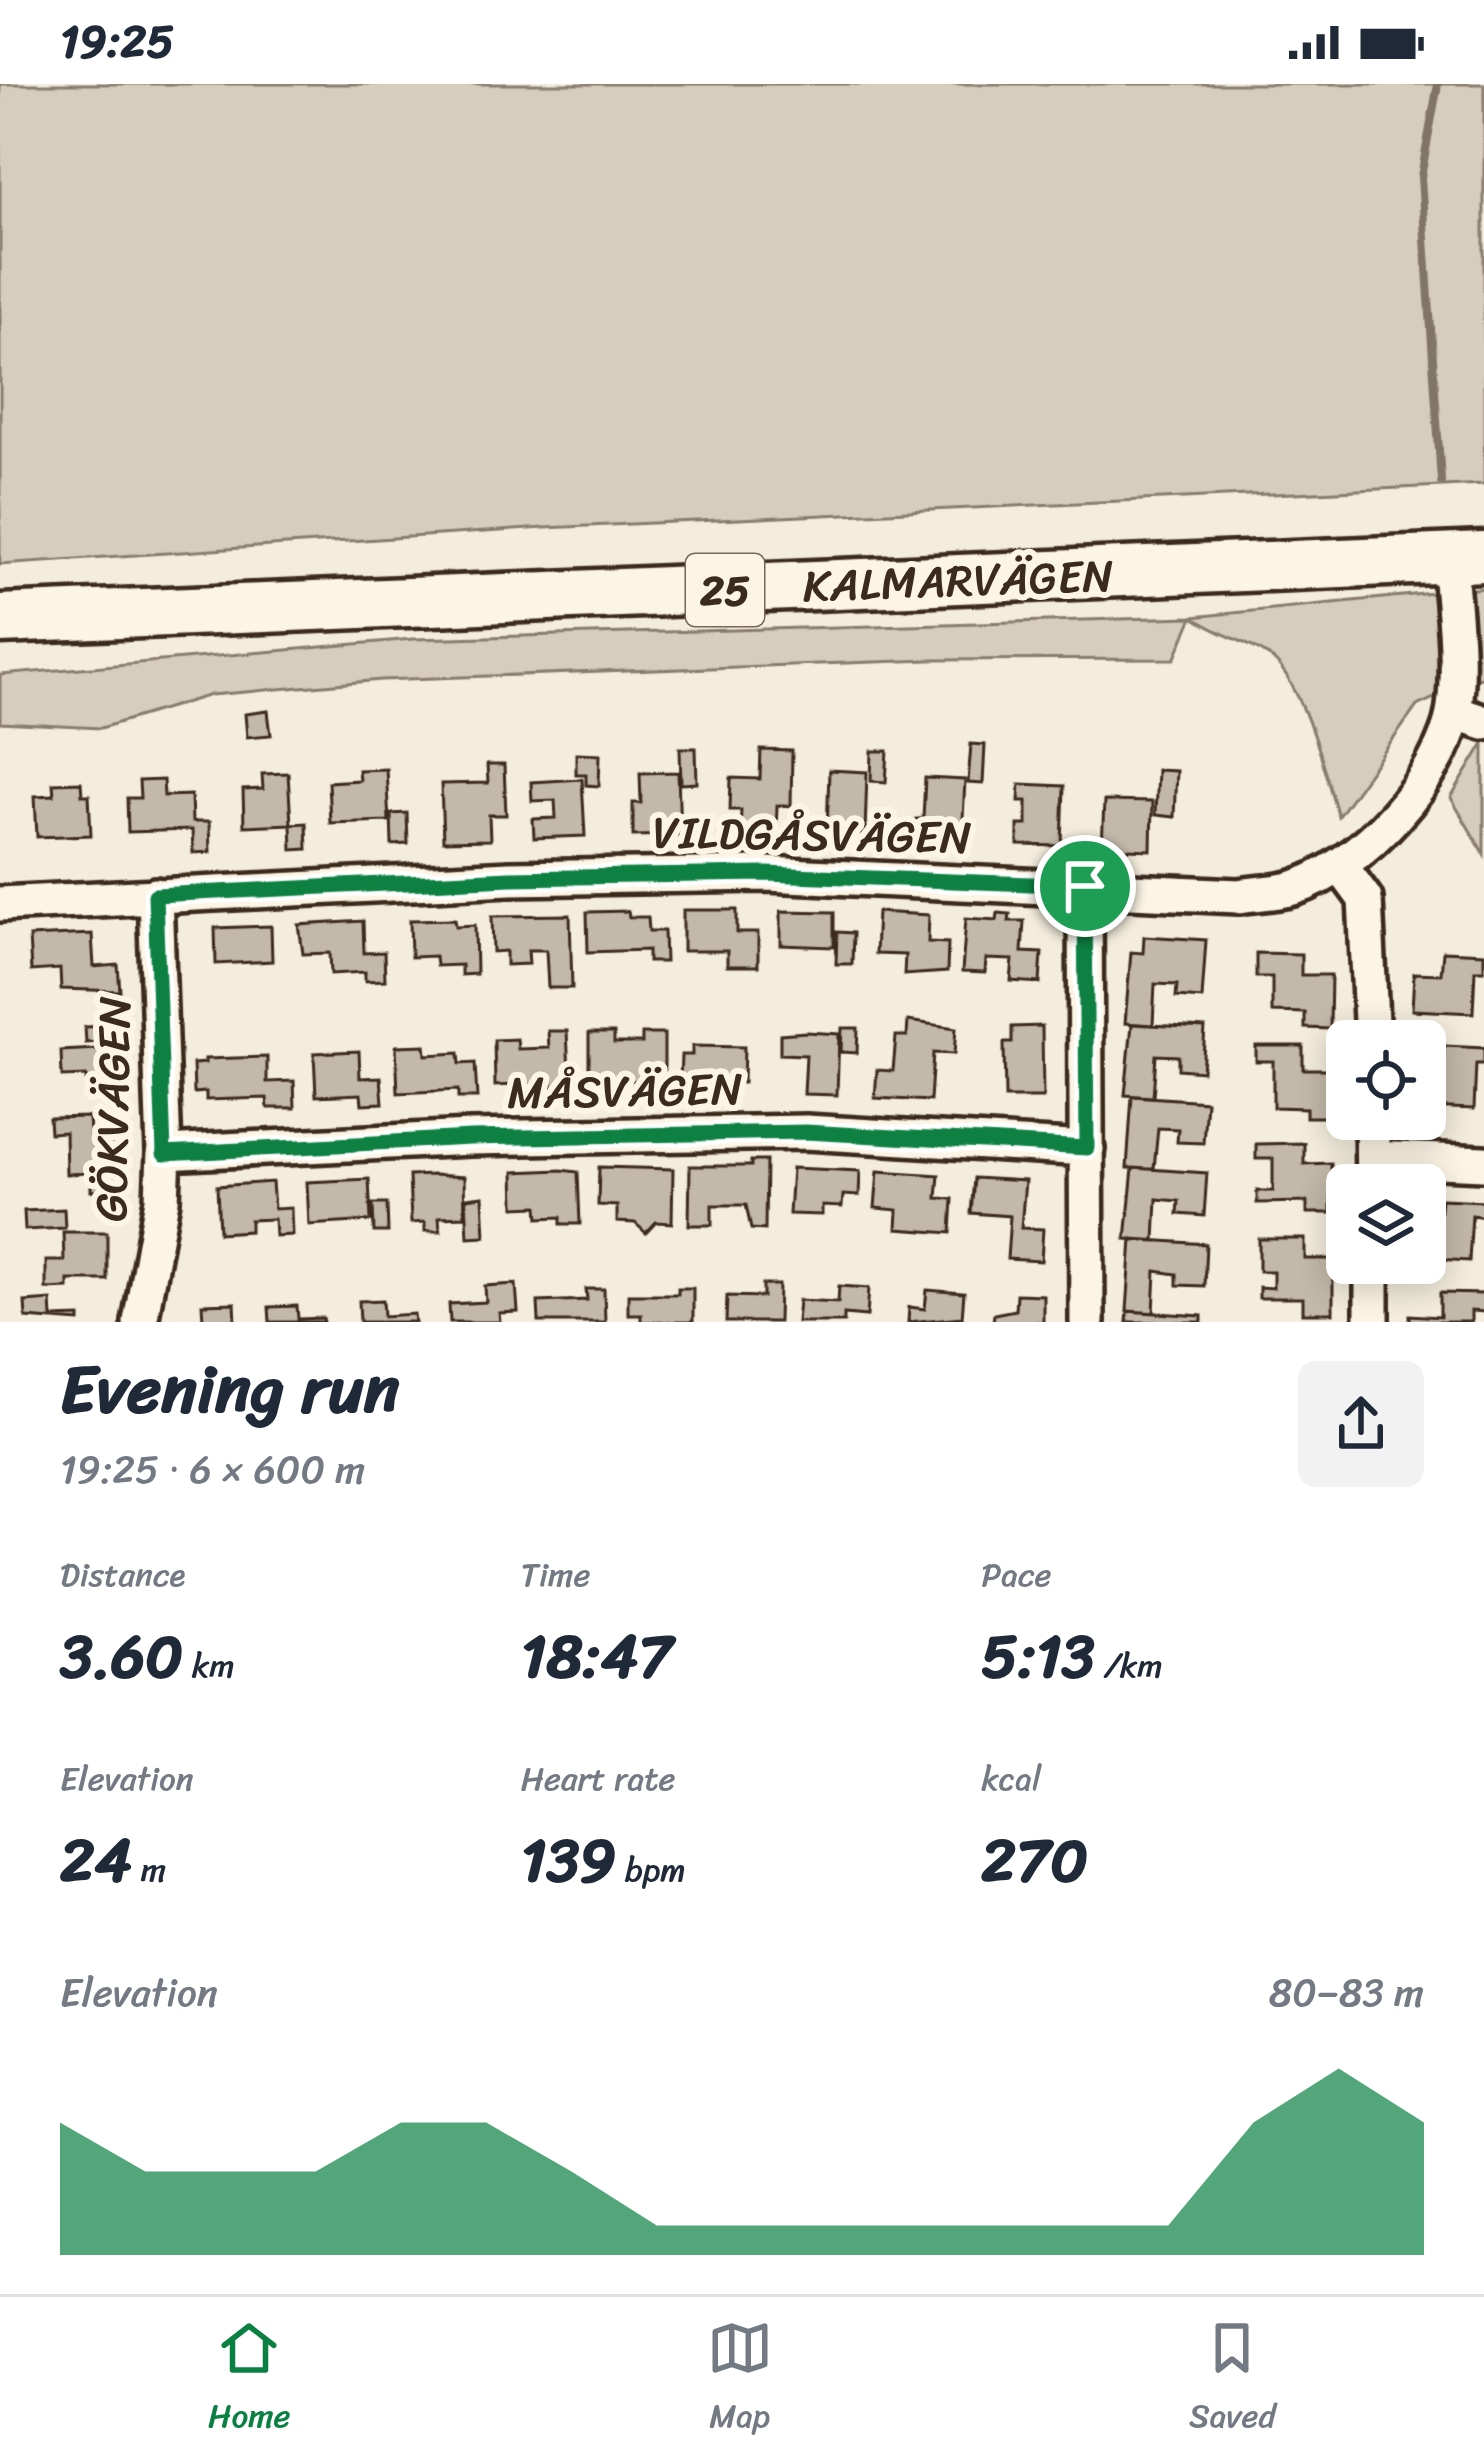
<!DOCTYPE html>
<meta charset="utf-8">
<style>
:root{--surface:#fff;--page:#f2f2f3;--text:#1f2937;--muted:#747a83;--line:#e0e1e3;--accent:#0b8043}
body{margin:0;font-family:Sriracha,sans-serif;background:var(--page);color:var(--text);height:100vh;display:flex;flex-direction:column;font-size:45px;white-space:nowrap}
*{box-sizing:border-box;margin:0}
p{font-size:39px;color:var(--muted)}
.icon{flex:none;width:66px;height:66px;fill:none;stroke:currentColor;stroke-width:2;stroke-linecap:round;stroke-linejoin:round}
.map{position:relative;height:1238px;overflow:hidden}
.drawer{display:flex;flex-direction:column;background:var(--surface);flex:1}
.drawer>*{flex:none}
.controls{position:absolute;left:1326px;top:936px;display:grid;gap:24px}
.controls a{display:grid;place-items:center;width:120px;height:120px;border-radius:18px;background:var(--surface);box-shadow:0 6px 30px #0003;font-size:60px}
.pin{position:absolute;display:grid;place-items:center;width:102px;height:102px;color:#fff;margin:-51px;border:6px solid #fff;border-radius:50%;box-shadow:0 3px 12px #0007}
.round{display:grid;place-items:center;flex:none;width:126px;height:126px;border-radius:18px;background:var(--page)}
.overview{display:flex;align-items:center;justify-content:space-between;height:204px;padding:0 60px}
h1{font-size:66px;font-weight:700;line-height:90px}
.stats{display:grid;grid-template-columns:repeat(3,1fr);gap:18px;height:204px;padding:12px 60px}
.stats div{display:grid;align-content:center}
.stats b{font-size:60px;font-weight:700}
.stats small{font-size:33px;font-weight:400}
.stats p{font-size:33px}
.chart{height:336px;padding:24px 60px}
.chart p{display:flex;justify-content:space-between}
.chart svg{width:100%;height:216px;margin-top:12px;fill:var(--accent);opacity:.7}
.status{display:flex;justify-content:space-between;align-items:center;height:84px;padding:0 60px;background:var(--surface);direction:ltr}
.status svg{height:33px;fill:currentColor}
.menu{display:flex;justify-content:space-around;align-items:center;height:168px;border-top:3px solid var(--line);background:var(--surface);font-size:33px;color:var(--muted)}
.menu a{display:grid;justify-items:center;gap:6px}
.menu .current{color:var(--accent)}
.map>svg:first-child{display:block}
</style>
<div class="status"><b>19:25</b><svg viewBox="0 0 49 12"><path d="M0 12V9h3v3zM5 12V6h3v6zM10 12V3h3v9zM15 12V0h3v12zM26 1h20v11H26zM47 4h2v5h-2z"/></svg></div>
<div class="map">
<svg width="1484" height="1238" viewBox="0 0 1484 1238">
<rect width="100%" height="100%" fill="#f4eddd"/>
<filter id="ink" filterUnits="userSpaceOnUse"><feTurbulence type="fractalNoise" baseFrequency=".00833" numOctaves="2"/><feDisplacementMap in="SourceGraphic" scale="24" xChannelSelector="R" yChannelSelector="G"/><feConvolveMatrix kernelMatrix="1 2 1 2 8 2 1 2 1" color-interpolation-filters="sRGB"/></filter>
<g filter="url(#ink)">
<path fill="#d6cdbd" stroke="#887c6e" stroke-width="3" d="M0 0H1484V400L545 444 0 480Z
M1484 504V591L1417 622 1338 732C1325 691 1303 595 1267 571 1244 556 1216 550 1193 533L1175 575 930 576 382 596 211 611 101 644 0 639V591L413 555 1192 533Z
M1484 659V770L1451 714Z"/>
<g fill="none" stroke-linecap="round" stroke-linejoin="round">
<path stroke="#817466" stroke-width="8" d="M1438 0 1421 93 1441 397"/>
</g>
<path fill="#c3b9aa" stroke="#3b2a1e" stroke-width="3" d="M268 627 271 651 247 653 245 630Z
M971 660 985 661 983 700 968 699Z
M680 664H696L697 699 681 700Z
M761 666 792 667 791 722 777 721 776 750 740 749 741 726H730L731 694 760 695Z
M872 667H888L886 698 871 697Z
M576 669 600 670 599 702 586 701V690H576Z
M487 681H504L506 731H489L490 756 443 757 441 700 488 699Z
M386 685 389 737 330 739 328 698 359 696 358 686Z
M829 686 867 688 865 750 827 749Z
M1157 686 1176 687 1174 733 1155 731Z
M678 688 680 751 633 752V719H641L640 689Z
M288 689 291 740 244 742 243 706 263 705 262 690Z
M925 694 965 696 962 755 916 753V735H923Z
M582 695 585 752 534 754 533 735 556 734 555 716 532 717 531 698Z
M163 696 164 712 191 711 192 738H209L210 768 193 769 192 746 128 748 127 714H140L139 697Z
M81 698 82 711H89L91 751 37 753 35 712 54 711 53 699Z
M1020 700 1064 702 1062 762 1018 761V741H1027V717H1019Z
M1104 717 1152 718 1151 766 1102 764Z
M407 729 408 760 392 761 391 730Z
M306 739 307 765 292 766 291 740Z
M683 826H737V849H758V882H727V867H683Z
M628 827 629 833H648L649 847H664L665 878H648V866L588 868 587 828Z
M781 827 834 828V863L781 861Z
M877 828 929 831 928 858 948 859 947 888 904 891 905 871 875 870Z
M998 829 1010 830 1009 837H1024L1022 868 1042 869 1040 899 1011 897 1013 876 986 875 985 889 962 888 966 834 997 836Z
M570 831 572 904H548L546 866H528L529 880 506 881V867L493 868 492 832Z
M455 835 456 842 475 841 476 890 461 891V881L436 882 435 872 411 873 410 836Z
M363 837 364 869 384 868 385 896 365 897V888L331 890 330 869 303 870 299 841Z
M271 842 272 877 216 880 215 844Z
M837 848 853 849 852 880H836Z
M92 850 94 883 118 881 120 907 61 905 60 885 31 887 29 853Z
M1144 852 1206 856 1202 915 1176 913 1177 901 1155 900 1153 941 1125 939 1131 868 1143 869Z
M1443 867 1484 869V886H1475L1473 929 1412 926 1414 889 1441 890Z
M1256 869 1301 870V891H1331L1330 945 1305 944V929L1272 928V893H1256Z
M908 937 956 944 954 970 933 969 930 1017 875 1014 877 986 893 987 896 952H907Z
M1132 940 1205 944 1202 987 1178 985V972L1156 971 1153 1013 1125 1011Z
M114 942 115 957 86 959 85 943Z
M1042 942 1043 1014H1005L1004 959H1012V943Z
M842 944H858L857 969 841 968Z
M548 947H567L570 1009 552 1010V1000L529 1001V1008L516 1009V1001L495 1002 494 956 517 955 518 965 549 964Z
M806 948 839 950 837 1011 804 1010 806 971 780 970V950Z
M589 949H614V959H642V950H664V1009H643L644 997 589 996Z
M425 961 426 971 459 969 460 980 475 979 477 1014H458V1006L398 1009 396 962Z
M692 962 744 963 743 999 680 997 681 971H692Z
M1256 962H1303V985H1330V1033H1306V1024L1273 1023V977H1256Z
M1444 962 1484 964V980H1476L1474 1025 1425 1023V985L1443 986Z
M117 964 119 1011 87 1013 86 992 62 993 61 967Z
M359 967 360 994 381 993 383 1019 362 1020 361 1010 316 1012 314 969Z
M267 973V998L294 997 295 1024H268L267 1014 206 1016V1008L194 1009 193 980 205 979V975Z
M1132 1012 1206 1017 1203 1059 1177 1058 1178 1045 1158 1044 1154 1085 1127 1084Z
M89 1033 90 1050 121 1049 123 1106 91 1107V1089L66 1090 65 1048 50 1049 49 1034Z
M1304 1059V1080L1331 1079V1129H1307V1118L1257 1119V1107H1273V1075H1256V1060Z
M751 1077H766L765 1146 751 1145 746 1121H712V1141H689L690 1082H751Z
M599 1083 673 1085 672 1139 656 1138 646 1149 635 1139 617 1138V1122L598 1121Z
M792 1084 860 1087 859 1112 843 1111 842 1123 822 1122V1131L789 1130Z
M1133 1084 1207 1089 1204 1132 1178 1130 1179 1117 1157 1115 1155 1157 1126 1155Z
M561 1086 578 1088 580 1140H561V1133L539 1134 538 1122 515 1123 514 1088Z
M878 1087 939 1091 937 1114 953 1115 951 1149 897 1145 898 1126 875 1124Z
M433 1091 464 1093 465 1132 439 1133 440 1147H425V1138L411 1139 409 1092Z
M974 1094 1025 1097 1021 1144 1043 1145 1041 1177 1007 1175 1010 1132 971 1129Z
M369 1095 371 1137 309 1141 307 1098Z
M272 1098 274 1125 291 1124 292 1151 275 1152 274 1135 250 1136V1147L219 1149 217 1102Z
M483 1112 485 1152 468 1153 466 1114Z
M1441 1115 1484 1117V1133L1472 1131 1469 1177 1436 1175 1435 1191 1408 1190V1179H1425V1135L1439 1136Z
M373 1120H387L388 1148H374Z
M64 1125 65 1144 25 1146 24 1127Z
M63 1148H107V1196H68V1204L46 1205V1177H64Z
M1132 1155 1206 1160 1204 1202 1177 1201V1190L1156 1187 1154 1229 1127 1227Z
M1259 1155H1305V1175H1333V1229H1303V1214H1259V1203L1273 1204V1187H1259Z
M516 1200 518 1228 499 1229 500 1238H450L449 1220 486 1218 485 1202Z
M763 1201H779L778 1238H726L727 1212 763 1213Z
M839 1202 869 1204 867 1232 844 1230V1238H797L799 1216 838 1218Z
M678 1204H693V1238H641V1230H628V1210H678Z
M586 1205H604L605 1238H539L538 1218 587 1216Z
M927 1206 964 1209 962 1233 908 1238 909 1223 925 1225Z
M1440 1209 1484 1210V1228L1471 1227V1238H1410V1231L1440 1233Z
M1016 1210 1043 1211V1238H993L994 1230 1015 1226Z
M51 1216 52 1234 80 1233V1238L26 1234 25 1218Z
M383 1216 384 1232 414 1230 415 1238H360L359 1217Z
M235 1219 236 1238H172L203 1236 202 1220Z
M297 1222 298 1235 323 1234 324 1238H270L269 1223Z
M1128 1227 1202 1232V1238H1127Z"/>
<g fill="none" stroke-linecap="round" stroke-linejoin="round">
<defs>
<path id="minor" d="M1454 628 1484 638
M1340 781 1365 815 1372 957
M1085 802 1087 1238
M0 820 510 794 766 790 1239 812C1256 809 1277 809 1294 804 1359 784 1446 692 1454 623 1460 574 1453 523 1449 475
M1372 1035 1373 1101
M164 1069 470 1054 806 1048 1087 1065
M1373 1074 1484 1079
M140 1238 162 1116 164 1069 155 811
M1372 1238V1179"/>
<path id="highway" d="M0 535 1484 473"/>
</defs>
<use href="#minor" stroke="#3b2a1e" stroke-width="42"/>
<use href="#highway" stroke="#3b2a1e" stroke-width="57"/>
<use href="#minor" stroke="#fcf5e5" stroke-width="33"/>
<use href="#highway" stroke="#fcf5e5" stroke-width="48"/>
</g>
</g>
<g fill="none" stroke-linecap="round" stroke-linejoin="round" filter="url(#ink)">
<defs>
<path id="route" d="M766 790 1085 802 1087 1064 806 1048 470 1054 164 1070 155 811 510 794Z"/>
</defs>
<use href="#route" stroke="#fff" stroke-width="24"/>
<use href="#route" stroke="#0b8043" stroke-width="15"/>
</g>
<g text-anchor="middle" stroke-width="12" stroke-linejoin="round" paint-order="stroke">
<rect fill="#fcf5e5" stroke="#75675a" stroke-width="3" x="686" y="470" width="78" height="72" rx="9"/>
<g font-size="42" font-weight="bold" fill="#3b2a1e">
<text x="725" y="521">25</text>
</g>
<g font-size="45" fill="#3b2a1e" stroke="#fcf5e5">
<text transform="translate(958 496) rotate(-2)" y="16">KALMARVÄGEN</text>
<text transform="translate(812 750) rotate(1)" y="16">VILDGÅSVÄGEN</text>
<text transform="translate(625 1006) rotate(-1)" y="16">MÅSVÄGEN</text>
<text transform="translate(112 1025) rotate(-89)" y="16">GÖKVÄGEN</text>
</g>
</g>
</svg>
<div class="controls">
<a><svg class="icon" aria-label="locate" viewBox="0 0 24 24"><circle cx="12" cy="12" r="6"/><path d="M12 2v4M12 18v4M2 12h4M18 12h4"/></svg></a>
<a><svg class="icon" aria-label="layers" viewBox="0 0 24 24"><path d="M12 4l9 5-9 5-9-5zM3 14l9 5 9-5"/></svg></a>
</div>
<div class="pin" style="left:1085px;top:802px;background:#1e9e55"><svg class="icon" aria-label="arrive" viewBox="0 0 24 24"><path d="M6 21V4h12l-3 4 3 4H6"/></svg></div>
</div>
<section class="drawer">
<div class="overview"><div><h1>Evening run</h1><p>19:25 · 6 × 600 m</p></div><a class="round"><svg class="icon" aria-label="share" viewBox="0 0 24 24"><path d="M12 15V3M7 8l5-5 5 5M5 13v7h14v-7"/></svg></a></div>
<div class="stats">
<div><p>Distance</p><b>3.60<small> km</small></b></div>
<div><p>Time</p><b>18:47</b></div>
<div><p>Pace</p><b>5:13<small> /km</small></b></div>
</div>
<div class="stats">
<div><p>Elevation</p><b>24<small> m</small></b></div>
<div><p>Heart rate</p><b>139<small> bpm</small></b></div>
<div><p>kcal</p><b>270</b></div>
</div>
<div class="chart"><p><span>Elevation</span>80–83 m</p>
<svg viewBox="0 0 160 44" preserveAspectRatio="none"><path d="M0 44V17L10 27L20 27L30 27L40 17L50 17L60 27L70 38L80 38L90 38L100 38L110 38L120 38L130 38L140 17L150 6L160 17V44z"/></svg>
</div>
</section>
<nav class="menu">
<a class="current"><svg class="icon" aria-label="home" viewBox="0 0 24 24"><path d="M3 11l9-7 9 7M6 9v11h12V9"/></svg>Home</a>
<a><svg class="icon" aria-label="map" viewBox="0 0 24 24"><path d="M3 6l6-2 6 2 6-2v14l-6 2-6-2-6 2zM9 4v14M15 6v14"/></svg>Map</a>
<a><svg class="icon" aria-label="saved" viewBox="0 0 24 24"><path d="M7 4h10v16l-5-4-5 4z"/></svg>Saved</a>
</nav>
